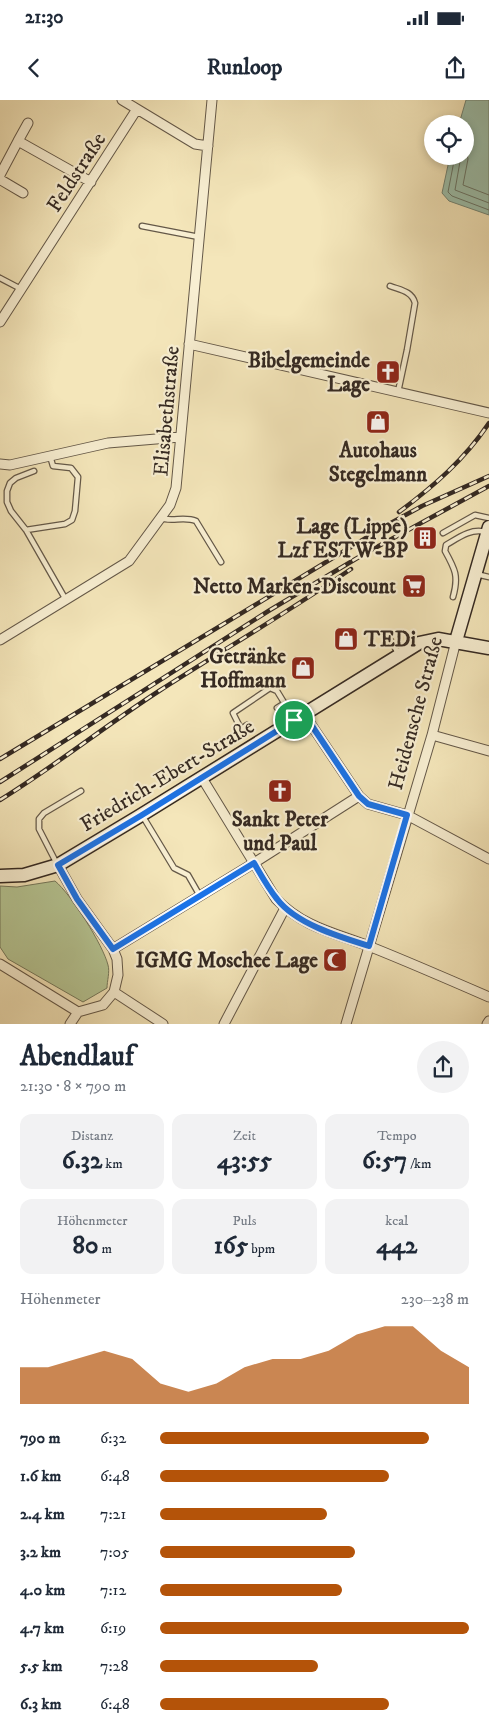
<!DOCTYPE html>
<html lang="de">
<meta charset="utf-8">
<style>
:root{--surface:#fff;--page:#f2f2f3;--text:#1f2937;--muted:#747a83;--accent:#b45309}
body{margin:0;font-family:"IM FELL DW Pica",serif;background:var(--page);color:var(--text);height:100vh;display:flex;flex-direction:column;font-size:19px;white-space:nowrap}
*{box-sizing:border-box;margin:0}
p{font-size:16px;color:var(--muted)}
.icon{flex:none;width:28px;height:28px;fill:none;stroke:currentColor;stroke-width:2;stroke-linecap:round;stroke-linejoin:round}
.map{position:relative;height:924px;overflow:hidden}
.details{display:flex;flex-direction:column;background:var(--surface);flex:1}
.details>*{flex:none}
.fabs{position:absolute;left:424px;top:15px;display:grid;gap:10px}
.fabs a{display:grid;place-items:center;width:50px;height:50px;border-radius:50%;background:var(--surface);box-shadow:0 2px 8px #0003;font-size:25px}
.pin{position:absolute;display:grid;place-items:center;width:42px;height:42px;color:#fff;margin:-21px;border:2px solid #fff;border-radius:50%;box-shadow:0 1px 5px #0007}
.round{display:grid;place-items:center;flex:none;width:52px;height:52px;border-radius:26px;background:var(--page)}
.head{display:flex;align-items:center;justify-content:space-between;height:85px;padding:0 20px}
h1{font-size:28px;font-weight:700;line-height:38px}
.metrics{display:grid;grid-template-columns:repeat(3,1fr);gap:8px;height:85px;padding:5px 20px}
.metrics div{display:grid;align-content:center;border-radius:12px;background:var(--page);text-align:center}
.metrics b{font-size:25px;font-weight:700}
.metrics small{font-size:14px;font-weight:400}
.metrics p{font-size:14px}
.chart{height:140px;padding:10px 20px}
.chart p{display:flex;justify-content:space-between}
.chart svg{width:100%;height:90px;margin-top:5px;fill:var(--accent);opacity:.7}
ul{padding:0 20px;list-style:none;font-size:16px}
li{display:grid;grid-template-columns:80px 60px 1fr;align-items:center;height:38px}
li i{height:12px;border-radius:6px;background:var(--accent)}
.status{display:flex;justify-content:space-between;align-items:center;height:35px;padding:0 25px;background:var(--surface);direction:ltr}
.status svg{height:14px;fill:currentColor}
header{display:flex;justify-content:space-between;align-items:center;height:65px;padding:0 20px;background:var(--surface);font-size:22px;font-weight:700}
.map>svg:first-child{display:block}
</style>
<div class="status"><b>21:30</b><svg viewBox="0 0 49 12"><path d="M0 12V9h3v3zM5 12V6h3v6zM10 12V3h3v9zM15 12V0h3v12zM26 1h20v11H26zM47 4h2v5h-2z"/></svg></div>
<header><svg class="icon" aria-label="back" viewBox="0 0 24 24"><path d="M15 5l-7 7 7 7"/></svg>Runloop<svg class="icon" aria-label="share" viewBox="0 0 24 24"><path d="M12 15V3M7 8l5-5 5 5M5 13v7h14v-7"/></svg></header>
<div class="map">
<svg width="489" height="924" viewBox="0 0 489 924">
<rect width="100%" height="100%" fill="#f4e6ba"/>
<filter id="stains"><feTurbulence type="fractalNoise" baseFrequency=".004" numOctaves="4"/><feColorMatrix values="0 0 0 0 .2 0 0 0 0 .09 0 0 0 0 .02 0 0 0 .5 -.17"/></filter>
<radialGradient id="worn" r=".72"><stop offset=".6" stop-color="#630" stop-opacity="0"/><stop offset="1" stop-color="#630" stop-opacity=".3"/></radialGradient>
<path fill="#b6c694" stroke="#75785b" d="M55 781C71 794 103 845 108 865 110 872 107 881 107 888L83 902 8 859 0 847V786L17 787Z"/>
<path fill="#9cc0ac" stroke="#728475" d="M466 0H489V115L449 101 442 93 450 56H465V24H459Z"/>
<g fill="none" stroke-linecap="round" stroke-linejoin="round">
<path stroke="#687467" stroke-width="1" d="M465 46 468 59 463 85 489 95
M455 56 448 92 452 96 489 110
M461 56 455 90 489 103"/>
<defs>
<path id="service" d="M142 126 199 137
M0 178 21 189
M390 186C400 190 412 191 415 203L407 250 398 292
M34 371 16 378 10 383 7 391V402L11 411 26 430 66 500
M160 418C172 422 185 416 196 421L221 462
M26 430 65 424 72 420 75 411 78 377 71 368 53 366 50 356
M443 433 475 415 489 418
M476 474 489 477
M453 497C459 476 455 469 445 451L446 445C458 438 471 428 485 432
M387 534 399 555
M277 608 285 603
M247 625 241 629 233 613 270 588 277 591 294 619
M142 715 174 768 188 775 200 796
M57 764 39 729V719L44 713 81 691"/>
<path id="minor" d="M122 0 137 9
M18 41 28 23
M0 75 18 41 91 82
M0 78 1 80 23 93
M0 222 137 9 195 44 208 46
M189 244 489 313
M0 364 10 365 108 343 180 337
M0 540 129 461 170 405 176 388 212 0
M304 614 359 696 368 704 407 715 489 759
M432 635 489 651
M202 678 276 799C304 828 336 833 371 847 411 863 450 880 489 897
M113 849 254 763 359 696
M0 864 78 912 103 905 114 892 118 875 117 859 113 849 77 799 58 765
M114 892 163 924
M70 924 78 912
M224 924 285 808
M346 924 432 635 456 541
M487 924 489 921"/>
<path id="secondary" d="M456 541 489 427
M0 776 24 775 58 765 138 717 419 543 438 539 489 548"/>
</defs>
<use href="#service" stroke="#645848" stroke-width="7"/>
<use href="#minor" stroke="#645848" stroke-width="11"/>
<use href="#secondary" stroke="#342922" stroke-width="15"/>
<use href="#service" stroke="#f8efd2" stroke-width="4.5"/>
<use href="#minor" stroke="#f8efd2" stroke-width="9"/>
<use href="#secondary" stroke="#f8efd2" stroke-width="12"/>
<defs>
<path id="rail" d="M399 412C434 386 465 359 489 323
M0 659 389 424 422 406 489 376
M0 682 270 510 364 454 489 386
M0 700C55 666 105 626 159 591 223 550 288 512 351 469"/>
</defs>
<use href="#rail" stroke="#342922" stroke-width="4.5"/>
<use href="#rail" stroke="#f8efd2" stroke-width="2.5" stroke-dasharray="8" stroke-linecap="butt"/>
</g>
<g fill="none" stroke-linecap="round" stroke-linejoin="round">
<defs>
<path id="route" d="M304 614 359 696 368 704 407 715 369 846C340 837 296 824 277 799 268 788 261 775 254 763L113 849 77 799 58 765 142 715Z"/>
</defs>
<use href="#route" stroke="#fff" stroke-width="10"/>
<use href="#route" stroke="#1a73e8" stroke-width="6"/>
</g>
<defs>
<symbol id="church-square" viewBox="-11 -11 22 22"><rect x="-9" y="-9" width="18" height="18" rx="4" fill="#8f2418" stroke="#f8efd2"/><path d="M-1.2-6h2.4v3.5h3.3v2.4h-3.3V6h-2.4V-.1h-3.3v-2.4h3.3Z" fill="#fff"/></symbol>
<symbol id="shop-square" viewBox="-11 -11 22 22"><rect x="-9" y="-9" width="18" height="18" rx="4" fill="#8f2418" stroke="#f8efd2"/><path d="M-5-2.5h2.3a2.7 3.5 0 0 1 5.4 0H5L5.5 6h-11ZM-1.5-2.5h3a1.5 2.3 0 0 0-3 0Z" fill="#fff"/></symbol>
<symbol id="building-square" viewBox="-11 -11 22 22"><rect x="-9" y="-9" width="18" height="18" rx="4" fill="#8f2418" stroke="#f8efd2"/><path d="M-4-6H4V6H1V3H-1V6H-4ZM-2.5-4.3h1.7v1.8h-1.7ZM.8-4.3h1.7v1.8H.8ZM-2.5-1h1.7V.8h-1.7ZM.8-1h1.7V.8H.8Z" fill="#fff"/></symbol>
<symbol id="supermarket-square" viewBox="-11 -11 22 22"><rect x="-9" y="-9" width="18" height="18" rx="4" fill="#8f2418" stroke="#f8efd2"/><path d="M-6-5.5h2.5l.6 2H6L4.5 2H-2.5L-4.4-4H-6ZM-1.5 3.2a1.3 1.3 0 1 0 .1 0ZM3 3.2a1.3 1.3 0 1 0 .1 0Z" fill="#fff"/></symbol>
<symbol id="mosque-square" viewBox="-11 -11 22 22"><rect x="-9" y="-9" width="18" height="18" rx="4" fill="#8f2418" stroke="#f8efd2"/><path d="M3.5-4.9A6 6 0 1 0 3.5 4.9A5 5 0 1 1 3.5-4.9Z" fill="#fff"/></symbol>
</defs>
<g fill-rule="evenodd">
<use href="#church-square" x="374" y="258" width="28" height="28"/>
<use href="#shop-square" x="364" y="308" width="28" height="28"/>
<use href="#building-square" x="411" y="424" width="28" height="28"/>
<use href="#supermarket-square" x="400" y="472" width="28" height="28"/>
<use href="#shop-square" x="332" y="525" width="28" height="28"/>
<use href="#shop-square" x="289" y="554" width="28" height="28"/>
<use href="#church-square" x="266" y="677" width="28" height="28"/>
<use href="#mosque-square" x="321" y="846" width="28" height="28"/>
</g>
<g text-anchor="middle" stroke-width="4.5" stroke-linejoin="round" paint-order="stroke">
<g font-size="21" fill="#342922" stroke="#f8efd2">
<text transform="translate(76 72) rotate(-57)" y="7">Feldstraße</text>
<text transform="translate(166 311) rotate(-85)" y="7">Elisabethstraße</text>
<text transform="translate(415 613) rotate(-75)" y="7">Heidensche Straße</text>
<text transform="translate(167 675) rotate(-31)" y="7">Friedrich-Ebert-Straße</text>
</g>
<g font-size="21" font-weight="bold" fill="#342922" stroke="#f8efd2" text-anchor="end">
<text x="370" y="267">Bibelgemeinde<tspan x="370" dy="24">Lage</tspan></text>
<text x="378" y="357" text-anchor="middle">Autohaus<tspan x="378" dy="24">Stegelmann</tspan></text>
<text x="408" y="433">Lage (Lippe)<tspan x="408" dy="24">Lzf ESTW-BP</tspan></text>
<text x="396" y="493">Netto Marken-Discount</text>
<text x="364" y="546" text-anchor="start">TEDi</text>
<text x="286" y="563">Getränke<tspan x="286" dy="24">Hoffmann</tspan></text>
<text x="280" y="726" text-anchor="middle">Sankt Peter<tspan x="280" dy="24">und Paul</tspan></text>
<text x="318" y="867">IGMG Moschee Lage</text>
</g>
</g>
<rect width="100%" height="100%" filter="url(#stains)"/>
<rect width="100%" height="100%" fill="url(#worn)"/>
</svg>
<div class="fabs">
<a><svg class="icon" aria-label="locate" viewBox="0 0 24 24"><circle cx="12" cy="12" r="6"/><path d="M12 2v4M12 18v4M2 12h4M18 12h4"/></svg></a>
</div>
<div class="pin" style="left:294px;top:620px;background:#1e9e55"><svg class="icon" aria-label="arrive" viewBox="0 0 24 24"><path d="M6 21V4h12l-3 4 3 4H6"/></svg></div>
</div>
<section class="details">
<div class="head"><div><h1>Abendlauf</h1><p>21:30 · 8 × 790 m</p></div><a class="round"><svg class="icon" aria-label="share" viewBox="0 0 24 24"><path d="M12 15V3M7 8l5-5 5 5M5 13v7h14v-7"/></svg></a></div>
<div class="metrics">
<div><p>Distanz</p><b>6.32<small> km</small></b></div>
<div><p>Zeit</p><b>43:55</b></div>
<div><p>Tempo</p><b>6:57<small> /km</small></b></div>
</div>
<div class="metrics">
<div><p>Höhenmeter</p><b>80<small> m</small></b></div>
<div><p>Puls</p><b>165<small> bpm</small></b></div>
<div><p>kcal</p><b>442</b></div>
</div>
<div class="chart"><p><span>Höhenmeter</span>230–238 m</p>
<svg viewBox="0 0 160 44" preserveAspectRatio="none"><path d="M0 44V26L10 26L20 22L30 18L40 22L50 34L60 38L70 34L80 26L90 22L100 22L110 18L120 10L130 6L140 6L150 18L160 26V44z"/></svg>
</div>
<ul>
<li><b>790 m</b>6:32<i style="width:87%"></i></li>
<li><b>1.6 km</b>6:48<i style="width:74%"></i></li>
<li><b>2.4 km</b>7:21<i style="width:54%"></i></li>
<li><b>3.2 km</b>7:05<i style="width:63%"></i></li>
<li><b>4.0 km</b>7:12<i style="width:59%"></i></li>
<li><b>4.7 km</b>6:19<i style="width:100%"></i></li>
<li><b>5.5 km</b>7:28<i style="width:51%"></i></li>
<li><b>6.3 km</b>6:48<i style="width:74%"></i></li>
</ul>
</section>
